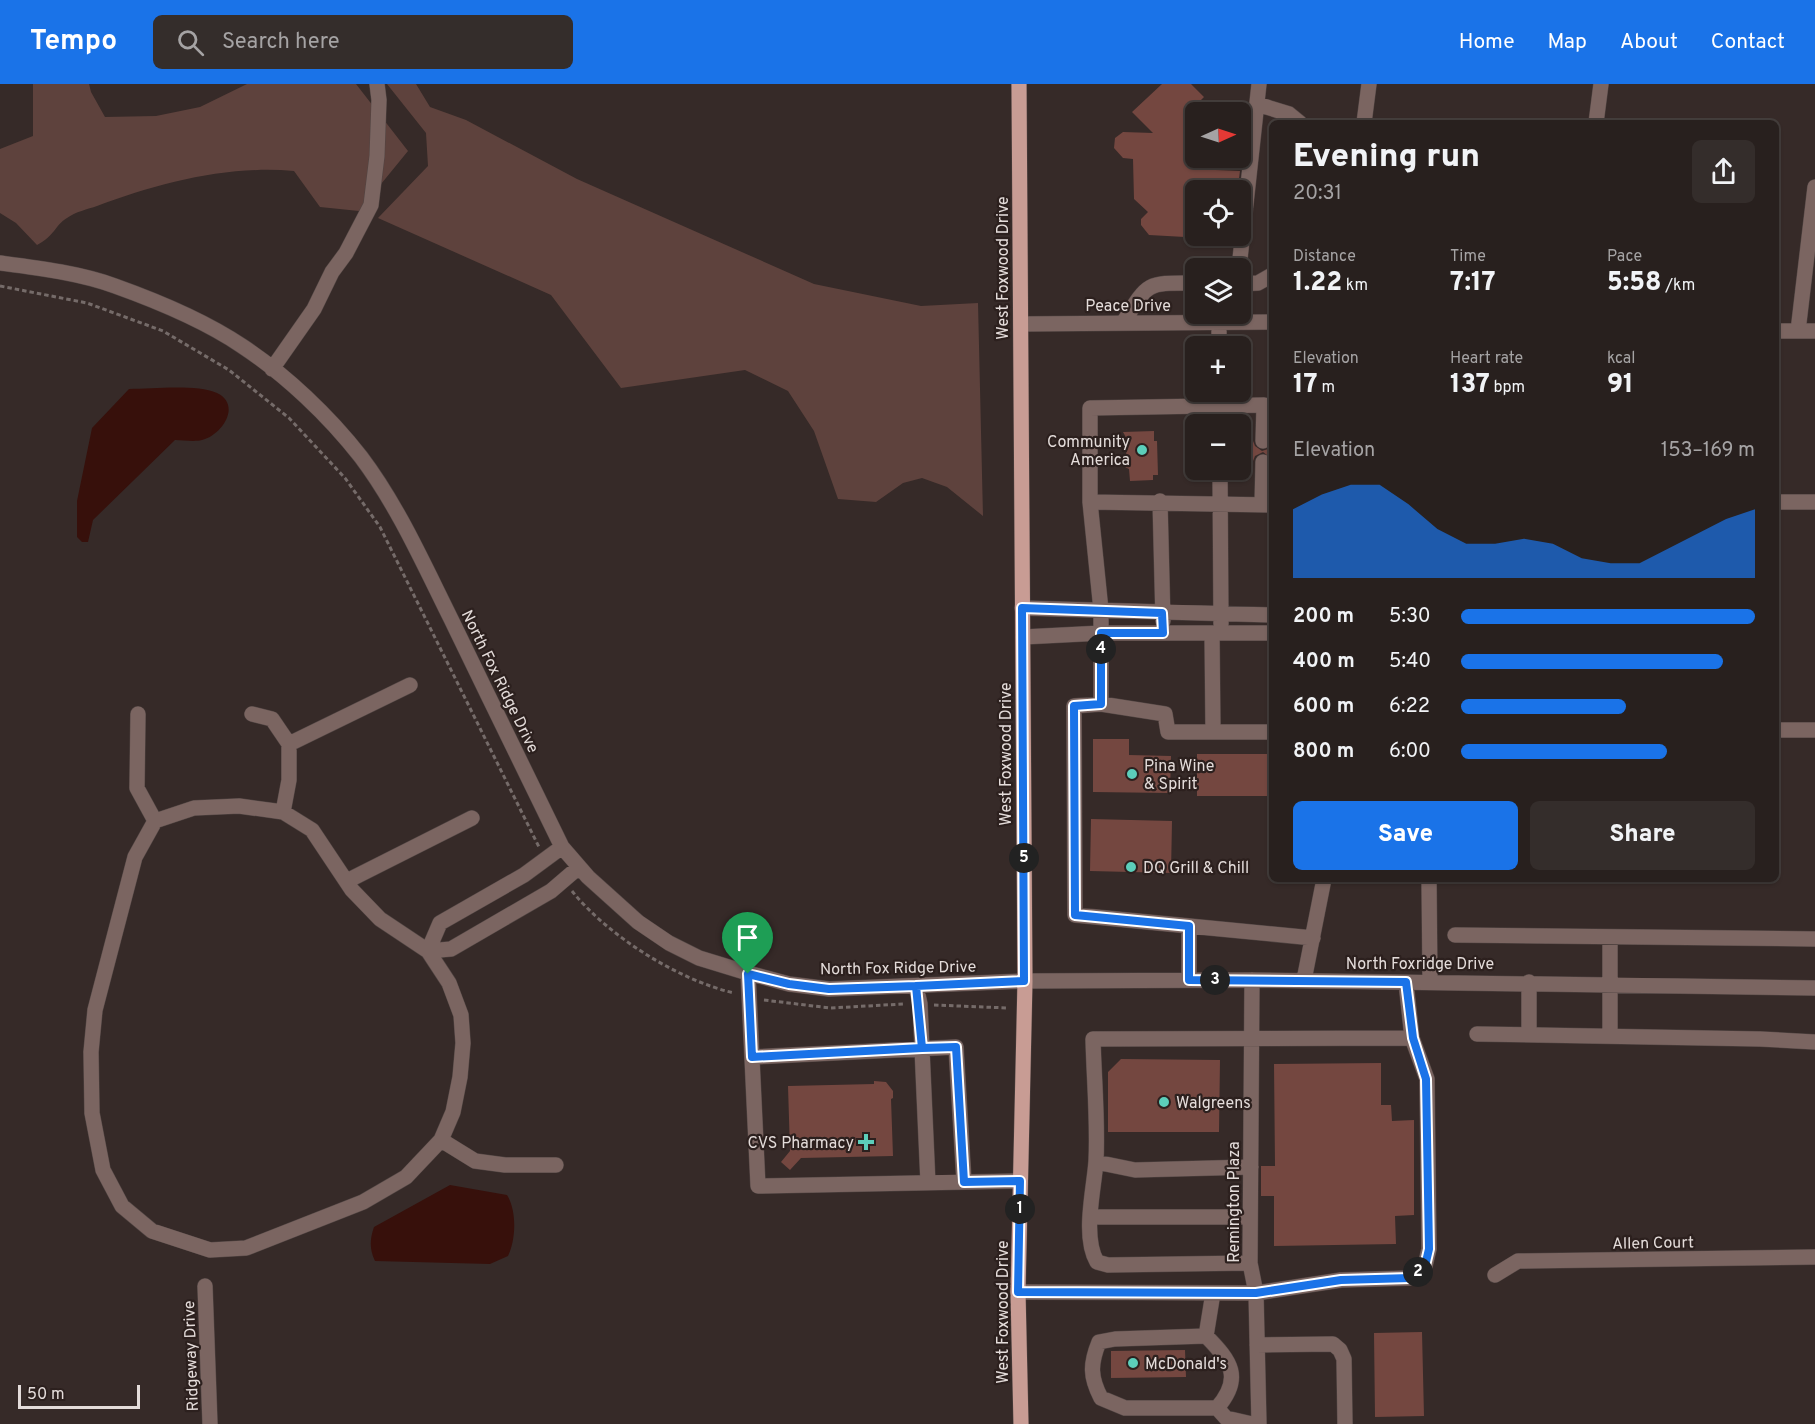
<!DOCTYPE html>
<meta charset="utf-8">
<style>
:root{--surface:#28201e;--page:#342d2b;--text:#f1f3f6;--muted:#a5a3a4;--line:#443e3c;--accent:#1a73e8}
body{margin:0;font-family:Overpass,sans-serif;background:var(--page);color:var(--text);height:100vh;display:flex;flex-direction:column;font-size:22px;white-space:nowrap}
*{box-sizing:border-box;margin:0}
p{font-size:20px;color:var(--muted)}
.icon{flex:none;width:33px;height:33px;fill:none;stroke:currentColor;stroke-width:2;stroke-linecap:round;stroke-linejoin:round}
.map{position:relative;flex:1;overflow:hidden}
.sheet{position:absolute;left:1269px;top:36px;width:510px;height:762px;display:flex;flex-direction:column;background:var(--surface);border-radius:9px;box-shadow:0 2px 4px #0004,0 0 0 2px var(--line)}
.sheet>*{flex:none}
.needle{width:39px;rotate:87deg}
.buttons{position:absolute;left:1185px;top:18px;display:grid;gap:12px}
.buttons a{display:grid;place-items:center;width:66px;height:66px;border-radius:9px;background:var(--surface);box-shadow:0 2px 4px #0004,0 0 0 2px var(--line);font-size:30px}
.scale{position:absolute;left:18px;bottom:15px;width:122px;box-sizing:border-box;padding-left:6px;border:3px solid #e4dcda;border-top:0;font-size:16px;line-height:21px;white-space:nowrap;color:#e4dcda;-webkit-text-stroke:4px #2c201e;paint-order:stroke}
.pin{position:absolute;display:grid;place-items:center;width:51px;height:51px;color:#fff;margin:-62px -26px;border-radius:50% 50% 50% 0;rotate:-45deg;box-shadow:0 0 6px #0007}
.pin .icon{rotate:45deg}
.km{position:absolute;width:30px;height:30px;margin:-15px;border-radius:50%;background:#222;color:#fff;font-size:16px;line-height:30px;text-align:center}
.round{display:grid;place-items:center;flex:none;width:63px;height:63px;border-radius:9px;background:var(--page)}
.summary{display:flex;align-items:center;justify-content:space-between;height:102px;padding:0 24px}
h1{font-size:33px;font-weight:800;line-height:45px}
.figures{display:grid;grid-template-columns:repeat(3,1fr);gap:9px;height:102px;padding:6px 24px}
.figures div{display:grid;align-content:center}
.figures b{font-size:26px;font-weight:800}
.figures small{font-size:16px;font-weight:400}
.figures p{font-size:16px}
.chart{height:168px;padding:12px 24px}
.chart p{display:flex;justify-content:space-between}
.chart svg{width:100%;height:108px;margin-top:6px;fill:var(--accent);opacity:.7}
.action{display:flex;gap:12px;margin-top:auto;padding:12px 24px}
.action a{flex:1;height:69px;border-radius:9px;background:var(--accent);color:#fff;font-size:24px;font-weight:800;line-height:69px;text-align:center}
.action a+a{background:var(--page);color:var(--text)}
ul{padding:0 24px;list-style:none;font-size:20px}
li{display:grid;grid-template-columns:96px 72px 1fr;align-items:center;height:45px}
li i{height:15px;border-radius:8px;background:var(--accent)}
header{display:flex;align-items:center;gap:36px;box-sizing:border-box;height:84px;padding:0 30px;background:var(--accent);color:#fff}
header strong{font-size:28px}
nav{display:flex;gap:33px;margin-inline-start:auto;font-size:21px}
.search{width:420px;height:54px;background:var(--page);display:flex;align-items:center;gap:15px;box-sizing:border-box;padding:0 21px;border-radius:9px;color:var(--muted);font-size:22px}
.map>svg:first-child{display:block}
</style>
<header>
<strong>Tempo</strong>
<div class="search"><svg class="icon" aria-label="search" viewBox="0 0 24 24"><circle cx="10" cy="10" r="6"/><path d="M15 15l6 6"/></svg>Search here</div>
<nav><a>Home</a><a>Map</a><a>About</a><a>Contact</a></nav>
</header>
<div class="map">
<svg width="1815" height="1340" viewBox="0 0 1815 1340">
<rect width="100%" height="100%" fill="#362a28"/>
<path fill="#5e423d" d="M33 0H89L91 8 105 33 156 32 200 23 247 0H356L408 67 359 127 320 123 294 87C228 81 158 99 97 122 88 125 75 128 67 134 54 142 55 152 37 161L16 139 0 129V65L33 52Z
M387 0H416L430 23 466 36 577 95 814 200 921 222 978 219 983 432 947 403 922 394 903 399 876 418 838 415 814 347 788 307 745 286 621 304 551 211 378 134 428 82 426 49Z"/>
<path fill="#37100b" d="M129 305C153 305 196 300 217 309 242 321 222 351 202 356 194 358 183 356 175 356L93 436 88 458H82L77 453V417L92 344Z
M450 1101 507 1111C517 1127 516 1155 508 1172L490 1180 375 1177C369 1164 370 1155 374 1143Z"/>
<path fill="#744740" d="M1162 0H1191L1204 13 1196 21 1201 26 1196 28V74H1229L1216 86 1240 87 1238 102H1213V106H1196V143L1185 153 1149 151 1141 141V135L1148 128 1134 115 1133 75 1123 74 1114 64 1115 54 1123 48 1153 49 1132 28Z
M1154 347V357H1157L1158 391H1153V396L1130 397 1129 385 1125 383 1124 377 1129 359 1123 348Z
M1240 356 1253 357 1255 362 1262 367 1268 365 1272 360V375L1263 368 1255 372 1253 377H1240Z
M1093 655H1129V671L1171 672 1170 709 1093 708Z
M1197 670H1272V712H1197Z
M1091 735 1172 737 1171 789 1090 787Z
M1121 975 1220 976 1219 1048H1108V988Z
M1381 979V1021H1391L1392 1037 1414 1036V1131L1395 1132 1396 1160 1274 1162V1112H1261V1082H1275L1274 980Z
M874 997 886 998 893 1007V1014L891 1015 893 1072 801 1074 790 1086 781 1078 790 1067 788 1002 874 1000Z
M1422 1248 1424 1332 1375 1333 1374 1249Z
M1185 1266 1186 1293 1111 1294V1267Z"/>
<g fill="none" stroke-linecap="round" stroke-linejoin="round">
<defs>
<path id="minor" d="M1257 20 1289 30 1300 39
M1364 39 1369 0
M1596 39 1601 0
M0 179C38 184 79 189 115 202 157 217 205 237 242 262 286 291 329 332 361 373 398 422 424 481 451 535 488 611 525 688 562 763L588 793 638 838 669 859 699 874 748 889 789 900 829 905 1025 897 1252 896 1815 904
M1239 184 1259 0
M1240 200 1258 199 1272 191
M1123 239C1149 197 1146 199 1196 199
M1219 239V262
M1021 240 1272 238
M1776 247H1815
M1798 247 1815 103
M272 285 314 225 332 188 346 169 371 121 377 72 379 16 377 0
M1219 308V340
M1220 386 1221 540
M1160 417 1163 537
M1090 418V324L1264 321 1263 357
M1776 418H1815
M1262 420 1263 378
M1022 524 1272 531
M1212 549 1213 648
M1023 553 1102 549H1272
M1101 620 1165 630 1168 648H1272
M138 630 137 704 155 737
M252 630 272 635 289 660
M1776 646H1815
M283 728 289 696V660L410 601
M1429 795 1430 897
M347 797 472 734
M1189 842 1313 854
M1455 851 1815 855
M1610 853V952
M428 867 449 899 461 931 463 959 460 993 453 1028 441 1056 406 1093 363 1118 246 1164 210 1166 152 1147 122 1122 103 1086 92 1029 91 968 95 926 135 773 155 737 194 724 239 722 283 728 312 746 352 806 380 835 428 867 451 865 551 807 579 783
M428 867 440 839 524 791 562 763
M748 889 758 1102 1020 1097
M1189 896V842L1075 831 1074 622 1101 620V526L1090 418 1272 421
M1252 896 1250 1179 1256 1209 1259 1340
M1304 896 1324 795
M1529 898V951
M916 902 920 920 928 1099
M1477 950 1760 955 1815 958
M752 973 956 963 964 1098
M441 1056 475 1077 505 1081H556
M1096 1078 1135 1086 1251 1083
M1091 1133H1250
M1250 1179 1108 1181 1097 1178C1082 1152 1094 1106 1096 1077 1098 1037 1094 995 1093 955L1412 954
M1495 1191 1518 1177 1815 1173
M205 1202 210 1340
M1018 1208 1256 1209 1341 1196 1410 1194 1425 1182 1429 1165 1427 995 1412 954 1406 899
M1206 1252C1231 1277 1243 1294 1217 1324H1125L1101 1314C1090 1293 1090 1280 1099 1258L1115 1255Z
M1206 1252 1213 1209
M1257 1261 1333 1260 1340 1266 1344 1275 1345 1340
M1217 1324 1226 1334 1252 1340"/>
<path id="major" d="M1019 0 1025 897 1018 1208 1021 1340"/>
</defs>
<use href="#minor" stroke="#524644" stroke-width="16"/>
<use href="#major" stroke="#524644" stroke-width="16"/>
<path stroke="#756b69" stroke-width="3" stroke-dasharray="4.5 3" stroke-linecap="butt" d="M0 202 87 219 163 247 229 286 289 334 345 394 380 443 539 763
M572 807C608 852 678 896 734 909
M764 916 830 924 904 920
M934 921 1008 924"/>
<use href="#minor" stroke="#7b6561" stroke-width="15"/>
<use href="#major" stroke="#c89c94" stroke-width="15"/>
</g>
<g fill="none" stroke-linecap="round" stroke-linejoin="round">
<defs>
<path id="route" d="M748 890 789 900 829 905 916 902 922 964 956 963 964 1098 1020 1097 1018 1208 1256 1209 1341 1196 1410 1194 1425 1182 1429 1165 1426 995 1413 954 1406 898 1189 896V842L1075 831 1074 622 1101 620V549H1163L1162 529 1022 524 1024 897 916 902 922 964 752 973 748 890"/>
</defs>
<use href="#route" stroke="#fff" stroke-width="12"/>
<use href="#route" stroke="#1a73e8" stroke-width="8"/>
</g>
<g fill="#5cceba" stroke="#2c201e" stroke-width="2">
<circle cx="1142" cy="366" r="6"/>
<circle cx="1132" cy="690" r="6"/>
<circle cx="1131" cy="783" r="6"/>
<circle cx="1164" cy="1018" r="6"/>
<path d="M863 1049h6v6h6v6h-6v6h-6v-6h-6v-6h6z"/>
<circle cx="1133" cy="1279" r="6"/>
</g>
<g text-anchor="middle" stroke-width="4.5" stroke-linejoin="round" paint-order="stroke">
<g font-size="16" fill="#e4dcda" stroke="#2c201e">
<text transform="translate(1002 184) rotate(-90)" y="6">West Foxwood Drive</text>
<text x="1128" y="227">Peace Drive</text>
<text transform="translate(501 597) rotate(64)" y="6">North Fox Ridge Drive</text>
<text transform="translate(1005 670) rotate(-90)" y="6">West Foxwood Drive</text>
<text x="1420" y="885">North Foxridge Drive</text>
<text transform="translate(898 883) rotate(-1)" y="6">North Fox Ridge Drive</text>
<text transform="translate(1233 1118) rotate(-90)" y="6">Remington Plaza</text>
<text transform="translate(1653 1158) rotate(-1)" y="6">Allen Court</text>
<text transform="translate(1002 1228) rotate(-90)" y="6">West Foxwood Drive</text>
<text transform="translate(190 1272) rotate(-92)" y="6">Ridgeway Drive</text>
</g>
<g font-size="16" fill="#e4dcda" stroke="#2c201e" text-anchor="start">
<text x="1130" y="363" text-anchor="end">Community<tspan x="1130" dy="18">America</tspan></text>
<text x="1144" y="687">Pina Wine<tspan x="1144" dy="18">&amp; Spirit</tspan></text>
<text x="1143" y="789">DQ Grill &amp; Chill</text>
<text x="1176" y="1024">Walgreens</text>
<text x="854" y="1064" text-anchor="end">CVS Pharmacy</text>
<text x="1145" y="1285">McDonald's</text>
</g>
</g>
</svg>
<div class="buttons">
<a><svg class="needle" viewBox="-14 -14 28 28"><path d="M0-13l5 13h-10z" fill="#e53935"/><path d="M0 13l5-13h-10z" fill="#a5a3a4"/></svg></a>
<a><svg class="icon" aria-label="locate" viewBox="0 0 24 24"><circle cx="12" cy="12" r="6"/><path d="M12 2v4M12 18v4M2 12h4M18 12h4"/></svg></a>
<a><svg class="icon" aria-label="layers" viewBox="0 0 24 24"><path d="M12 4l9 5-9 5-9-5zM3 14l9 5 9-5"/></svg></a>
<a>+</a>
<a>−</a>
</div>
<div class="scale">50 m</div>
<div class="pin" style="left:748px;top:890px;background:#1e9e55"><svg class="icon" aria-label="arrive" viewBox="0 0 24 24"><path d="M6 21V4h12l-3 4 3 4H6"/></svg></div>
<b class="km" style="left:1020px;top:1125px">1</b>
<b class="km" style="left:1418px;top:1188px">2</b>
<b class="km" style="left:1215px;top:896px">3</b>
<b class="km" style="left:1101px;top:565px">4</b>
<b class="km" style="left:1024px;top:774px">5</b>
<section class="sheet">
<div class="summary"><div><h1>Evening run</h1><p>20:31</p></div><a class="round"><svg class="icon" aria-label="share" viewBox="0 0 24 24"><path d="M12 15V3M7 8l5-5 5 5M5 13v7h14v-7"/></svg></a></div>
<div class="figures">
<div><p>Distance</p><b>1.22<small> km</small></b></div>
<div><p>Time</p><b>7:17</b></div>
<div><p>Pace</p><b>5:58<small> /km</small></b></div>
</div>
<div class="figures">
<div><p>Elevation</p><b>17<small> m</small></b></div>
<div><p>Heart rate</p><b>137<small> bpm</small></b></div>
<div><p>kcal</p><b>91</b></div>
</div>
<div class="chart"><p><span>Elevation</span>153–169 m</p>
<svg viewBox="0 0 160 44" preserveAspectRatio="none"><path d="M0 44V16L10 10L20 6L30 6L40 14L50 24L60 30L70 30L80 28L90 30L100 36L110 38L120 38L130 32L140 26L150 20L160 16V44z"/></svg>
</div>
<ul>
<li><b>200 m</b>5:30<i style="width:100%"></i></li>
<li><b>400 m</b>5:40<i style="width:89%"></i></li>
<li><b>600 m</b>6:22<i style="width:56%"></i></li>
<li><b>800 m</b>6:00<i style="width:70%"></i></li>
</ul>
<div class="action"><a>Save</a><a>Share</a></div>
</section>
</div>
